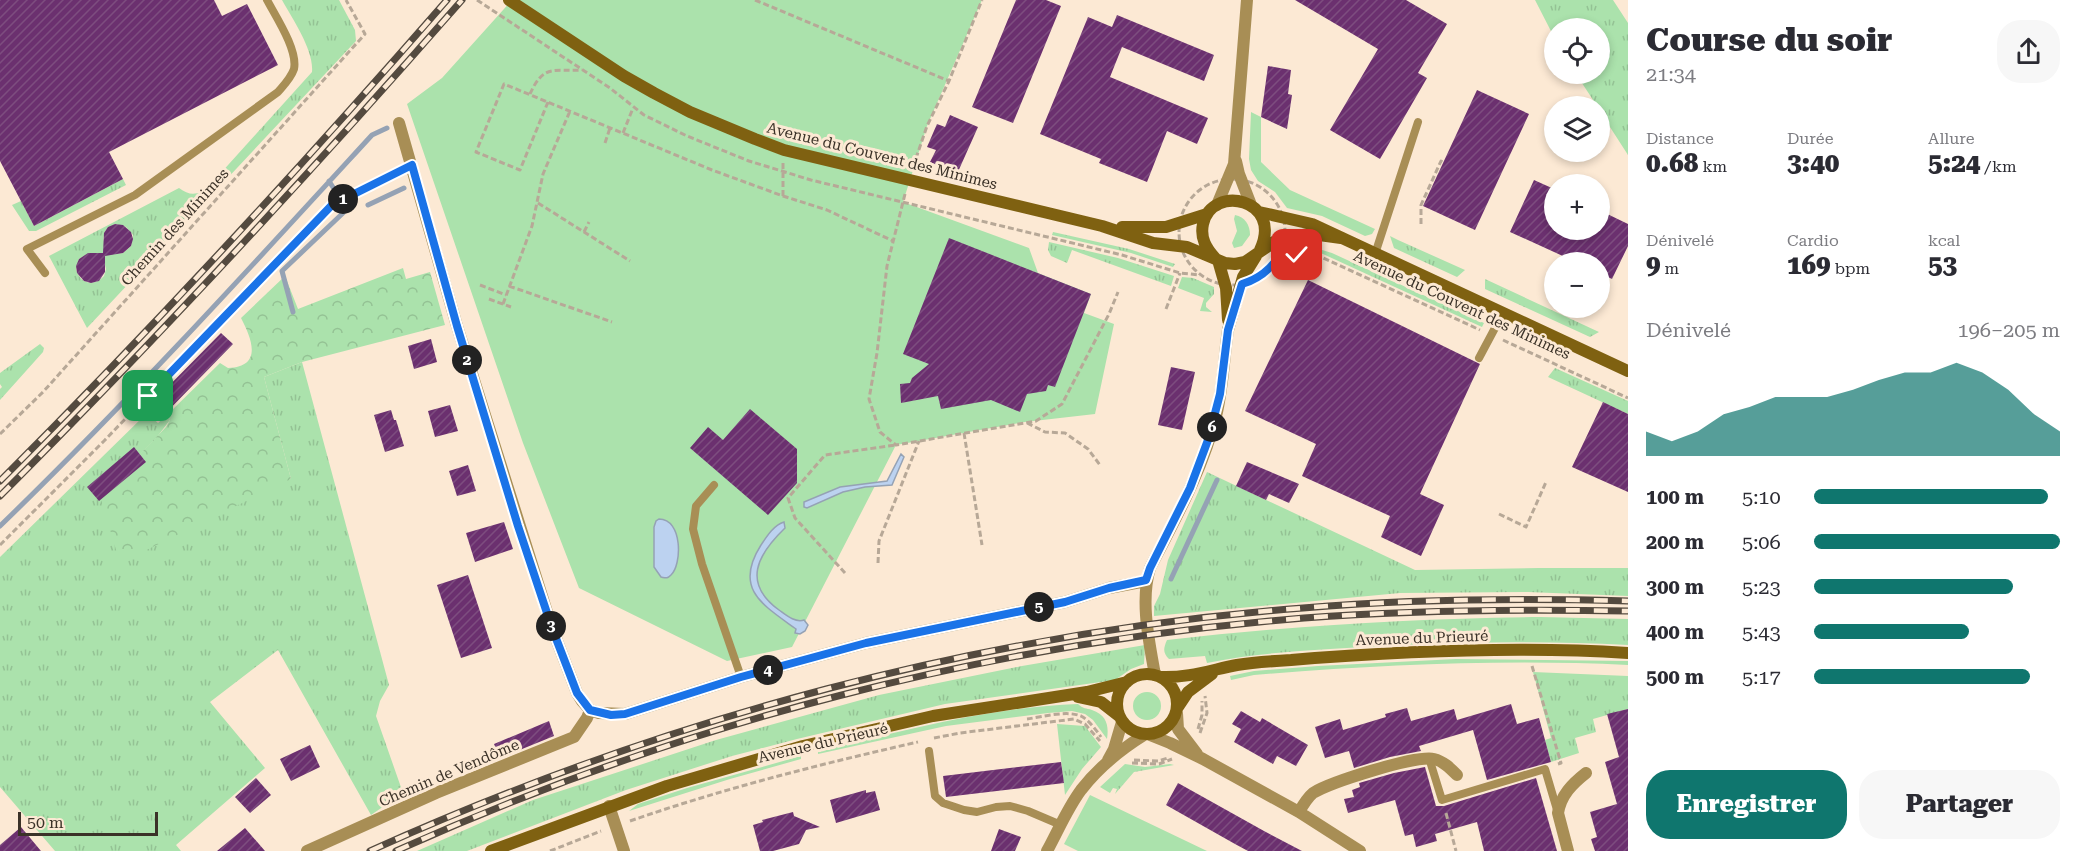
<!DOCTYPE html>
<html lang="fr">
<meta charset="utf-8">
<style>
:root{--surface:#fff;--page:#f7f7f7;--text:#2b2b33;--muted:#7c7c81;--accent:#0f766e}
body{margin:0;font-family:"Roboto Serif",serif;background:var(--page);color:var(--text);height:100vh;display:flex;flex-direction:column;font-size:22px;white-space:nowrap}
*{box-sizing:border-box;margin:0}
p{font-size:20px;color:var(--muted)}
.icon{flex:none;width:33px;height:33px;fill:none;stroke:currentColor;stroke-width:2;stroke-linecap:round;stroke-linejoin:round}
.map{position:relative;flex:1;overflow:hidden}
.side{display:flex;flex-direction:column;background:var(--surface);width:450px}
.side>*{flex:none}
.controls{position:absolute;left:1544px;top:18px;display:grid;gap:12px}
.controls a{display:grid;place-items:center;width:66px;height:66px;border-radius:50%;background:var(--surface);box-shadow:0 3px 9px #0003;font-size:30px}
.scale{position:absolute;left:18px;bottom:15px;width:140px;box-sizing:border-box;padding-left:6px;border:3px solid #3b3228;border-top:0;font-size:16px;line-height:21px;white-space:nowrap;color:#3b3228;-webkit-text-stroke:4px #fce9d4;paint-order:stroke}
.pin{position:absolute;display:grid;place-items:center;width:51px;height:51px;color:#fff;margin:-26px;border-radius:12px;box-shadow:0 3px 9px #0006}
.km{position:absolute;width:30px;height:30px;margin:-15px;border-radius:50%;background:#222;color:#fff;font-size:16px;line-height:30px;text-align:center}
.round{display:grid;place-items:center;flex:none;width:63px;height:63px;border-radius:24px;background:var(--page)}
.overview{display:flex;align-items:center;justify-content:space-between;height:102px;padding:0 18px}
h1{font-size:33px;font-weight:800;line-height:45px}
.stats{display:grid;grid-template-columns:repeat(3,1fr);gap:9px;height:102px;padding:6px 18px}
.stats div{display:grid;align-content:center}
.stats b{font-size:26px;font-weight:800}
.stats small{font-size:16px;font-weight:400}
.stats p{font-size:16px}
.chart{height:168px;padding:12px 18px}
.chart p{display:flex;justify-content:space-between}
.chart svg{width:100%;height:108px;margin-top:6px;fill:var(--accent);opacity:.7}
.action{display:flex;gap:12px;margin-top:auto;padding:12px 18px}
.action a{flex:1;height:69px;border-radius:24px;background:var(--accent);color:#fff;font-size:24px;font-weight:800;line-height:69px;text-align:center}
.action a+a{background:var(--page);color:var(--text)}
ul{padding:0 18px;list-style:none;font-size:20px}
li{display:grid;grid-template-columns:96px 72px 1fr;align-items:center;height:45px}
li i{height:15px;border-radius:8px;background:var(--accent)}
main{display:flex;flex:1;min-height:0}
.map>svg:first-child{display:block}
</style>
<main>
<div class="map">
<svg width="1628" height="851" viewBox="0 0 1628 851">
<defs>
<pattern id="grass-tufts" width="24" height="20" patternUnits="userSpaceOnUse" patternTransform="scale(1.5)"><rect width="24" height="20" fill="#abe2ac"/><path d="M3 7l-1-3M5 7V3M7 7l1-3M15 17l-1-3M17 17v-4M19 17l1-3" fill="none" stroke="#94c294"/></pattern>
<pattern id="forest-crowns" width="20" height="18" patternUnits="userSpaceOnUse" patternTransform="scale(1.5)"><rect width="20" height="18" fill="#abe2ac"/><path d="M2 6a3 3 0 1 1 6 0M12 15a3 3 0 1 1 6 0" fill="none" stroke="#94c294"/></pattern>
<pattern id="building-hatch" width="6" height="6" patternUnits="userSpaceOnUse" patternTransform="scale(1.5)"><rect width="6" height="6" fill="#6b306f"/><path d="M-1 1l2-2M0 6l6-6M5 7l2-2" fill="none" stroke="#7d4d7f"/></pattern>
</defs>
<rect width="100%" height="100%" fill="#fce9d4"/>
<path fill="url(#grass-tufts)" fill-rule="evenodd" d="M282 0H339L355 30 356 41 87 328 49 256 179 188C191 197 199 195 210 185L312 72C314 50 293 20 282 0ZM115 224 126 227 133 235 131 246 123 253 115 254C106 247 100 242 106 230ZM89 253 104 261 106 269 104 276C94 287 80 284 76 269L79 259Z
M1535 0H1613L1628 23V155L1599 110V106H1597L1576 74H1599V28H1554V37Z
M123 179 126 185 36 231H29L12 205 21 201 34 226Z
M1053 232 1129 249 1175 264 1173 267 1131 253 1052 235Z
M1390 236 1398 240 1465 270 1457 277 1394 248Z
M1049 242 1118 258 1174 276 1171 286 1072 250 1067 263 1051 256 1048 250Z
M1309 246 1332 253 1484 323 1482 327 1323 254C1314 251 1302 253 1296 251L1298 248Z
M1182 277 1193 278 1214 287V294L1206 303V307L1212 312 1200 311 1204 298 1178 288Z
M1485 279 1599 332 1590 337 1485 289Z
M40 344 44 348 43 352 0 400V389L2 387 0 384V373Z
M302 362 389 685 380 701 376 716 403 793 371 815 278 650 210 702 265 768 176 845 181 851H55L0 787V557L147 413 158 423 169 413 170 420 157 437 100 496 291 479 264 377Z
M1555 368 1628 401V414L1548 377Z
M1207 472 1415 570 1539 568H1628V596L1528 592 1400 593 1154 616V606L1160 594 1168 560Z
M1540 617 1628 619V645C1529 640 1429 642 1330 649 1288 652 1248 654 1207 663L1205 656 1169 659C1163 653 1163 649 1167 640 1291 626 1415 618 1540 617Z
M1145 645 1144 664 1131 669 1115 680 945 704 797 739 732 756 626 790 467 851H417L533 800 716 740 879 695 1022 666Z
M1533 672 1628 676V709L1593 719 1596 732 1575 738 1579 753 1551 762 1545 740 1551 738Z
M1057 724 1085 726 1101 747 1082 769 1065 795Z
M1125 764 1145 767 1170 764 1174 765 1134 772 1115 794 1117 789 1113 788 1110 793 1100 787Z"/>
<path fill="url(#forest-crowns)" d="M403 268 406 279 430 272 445 325 302 362 264 377 291 479 120 563 100 496 166 427 170 420 169 413 220 363 228 368C263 367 252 339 241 318L285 276 298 309Z"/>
<path fill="#abe2ac" d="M512 0H982L927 126 903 202 1029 248 1038 273 1091 294 1084 313 1114 324 1095 414 1025 422 896 445 792 647 727 661 579 588 523 443 407 104 442 78Z
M1251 112 1261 117V162L1290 190 1375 229 1372 234 1365 236 1322 216 1287 208 1275 192 1258 181 1251 170 1249 159Z
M1235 215C1245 217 1250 225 1250 235L1242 246 1234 248 1232 243 1237 231 1234 219Z
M1456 659 1628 661V665C1503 659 1378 665 1254 675L1231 680 1230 676 1254 671 1318 666Z
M1133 706a14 14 0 1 1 28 0a14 14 0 1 1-28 0Z
M1078 704C1083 709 1086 708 1092 710 1107 715 1109 726 1107 739L1093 720 1085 714 1072 711 1048 713 946 726 818 754V751C903 731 990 707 1078 704Z
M801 756V759L730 779 629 811 638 804 687 788Z
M1090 795 1207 851H1078L1064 844Z"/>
<path fill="#bcd2f0" stroke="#95a2b4" stroke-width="1.5" d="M901 454 904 457 892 485 865 487 843 492 807 508 804 507V502L840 487 887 481Z
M659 519C683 519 682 565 671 575 667 579 666 578 661 577L654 567V527L656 521Z
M784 522 785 528C757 555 742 583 779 610 786 615 795 623 804 620L808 625 805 631 800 634 795 633 796 629C763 605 733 589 761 545 767 536 774 525 784 522Z"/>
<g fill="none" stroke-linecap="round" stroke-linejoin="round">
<path stroke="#95a2b4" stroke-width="5" d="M329 181 336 192
M368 205 404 188
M293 312 282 271 343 213
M0 526C129 401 250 268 372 135L387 128
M1171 579 1217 480"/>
</g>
<path fill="url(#building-hatch)" d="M0 0H214L222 16 247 4 278 65 109 152 123 179 34 226 0 161Z
M1016 0H1046L1061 6 1013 123 972 107Z
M1295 0H1406L1447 24 1418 73 1427 78 1380 159 1330 130 1378 49Z
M1117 15 1214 55 1204 81 1122 47 1110 77 1208 118 1197 144 1167 131 1147 182 1099 163 1101 159 1040 134 1088 17 1112 27Z
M1268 66 1291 70 1288 94 1292 95 1287 129 1261 117Z
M1477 90 1529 114 1475 230 1423 206Z
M950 115 978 127 957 174 930 162 936 150 927 147 937 124 945 127Z
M1534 180 1554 189V230H1599V210L1628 224V246L1612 279 1599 273V262H1576L1510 232Z
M115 224 123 225 131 232 133 239 131 246 123 253 105 256V272L99 281 91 283 84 281 77 273 76 266 79 259 88 253H103L104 233 108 227Z
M949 238 1091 294 1055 387 1048 385 1046 391 1027 394 1020 412 991 400 941 409 938 396 901 403 900 384 910 383 912 378 929 364 903 354Z
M1308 280 1480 364 1420 494 1444 505 1421 556 1381 537 1390 516 1302 476 1316 444 1245 411Z
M221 333 233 344 159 420 147 408Z
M431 339 437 362 414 369 408 346Z
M1171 367 1195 372 1182 430 1158 425Z
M1603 402 1628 414V492L1572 467Z
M450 405 458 431 435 437 428 411Z
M750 409 797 449V483L768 515 690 448 708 427 723 440Z
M391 410 394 420H396L404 446 385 452 374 415Z
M134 447 146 462 99 501 87 487Z
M1247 462 1299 484 1289 503 1269 494 1266 500 1236 486Z
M468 465 476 491 457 496 449 471Z
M504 522 513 549 475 562 466 533Z
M468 575 492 648 461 658 437 585Z
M1511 704 1517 724 1539 718 1551 762 1487 780 1473 730 1419 746 1421 751 1390 757 1354 768 1349 751 1325 758 1315 727 1340 719 1343 730 1386 717 1385 714 1407 708 1411 721 1454 709 1457 720Z
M1628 709V851H1595L1591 839 1597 837 1590 812 1617 804 1605 762 1619 757 1607 714Z
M1241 711 1260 722 1262 718 1308 745 1296 766 1277 756 1273 764 1234 742 1241 729 1232 724Z
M549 721 554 736 500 758 494 744Z
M310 745 320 767 291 781 280 759Z
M1061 762 1064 783 946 797 943 776Z
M1425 767 1436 806H1444L1536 778 1557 851H1484L1477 822 1435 834 1437 841 1416 847 1413 834 1405 836 1395 800 1348 813 1344 799 1354 797 1352 790 1360 787 1359 783 1394 773Z
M256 778 271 795 250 813 235 797Z
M1178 783 1264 831 1302 851H1248L1235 844 1166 805Z
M866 790V793L875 791 880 810 836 823 830 800Z
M793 812 794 816 820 827 806 830 799 844 773 851H760L753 825 763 822 762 820Z
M21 827 41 851H0V845Z
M245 828 265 851H217Z
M999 829 1021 837 1015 851H991Z"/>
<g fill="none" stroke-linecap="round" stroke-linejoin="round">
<path stroke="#b7a897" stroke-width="3" stroke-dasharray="6 3" stroke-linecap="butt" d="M477 0 610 88 644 115 687 136 749 161 811 180 1122 255 1180 273 1200 275
M755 0 949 81
M530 94C544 63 554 72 582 70
M548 102 520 170 476 152 504 84 712 170 783 196 827 210 893 241
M623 133 633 108
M605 143 610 128
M783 163V196
M913 167 927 126 949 81 982 0
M1179 232a53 53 0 1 1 106 0a53 53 0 1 1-106 0Z
M905 194 887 266 877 353 869 399 880 432 896 445 1036 421 1062 404 1109 314 1118 292
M538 203 630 261
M1421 224V205L1441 161 1443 162
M584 232 589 222
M1288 255 1319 256 1480 330
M480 285 506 295
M509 286 612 322
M489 299 511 307
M503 304 532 226 543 174 570 111
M1166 309 1180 273
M1503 340 1628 398
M1027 423 1045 432 1065 433 1088 449 1100 465
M964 433 982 545
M0 434 43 392 365 34 346 0
M1499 514 1526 527 1546 482
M0 545 104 441 320 216C342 196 372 184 399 171
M878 563 879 541 919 441
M845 573 795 518 788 498 825 455 896 445
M1532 666 1561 763 1558 764
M1027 719C1042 717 1066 710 1081 716 1089 720 1096 730 1101 737
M1198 729 1202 715V701
M1200 733 1207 713 1205 696
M934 738 960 733 1074 719 1085 724 1100 741
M1134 760 1158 761 1168 758
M1132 763 1159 764 1172 759
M1446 813 1456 851
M630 821C725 788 821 764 918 742
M550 851 601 831"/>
<path stroke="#a88e55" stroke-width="8" d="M1375 254 1418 122
M45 273 27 249 135 195 278 92C284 85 291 78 294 69 298 50 276 17 267 0
M1479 358 1503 313
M714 485 696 506 693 529 702 564 741 677
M929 751 935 796 943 803 964 810 977 812 996 807 1010 806 1028 811 1061 825
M1429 758 1442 800 1545 769 1558 813"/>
<path stroke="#a88e55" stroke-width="12" d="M399 123 457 326 552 628 577 693 582 701 590 710 599 713 625 714 741 677 866 643 1065 602 1109 588 1146 581
M1236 161 1239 174 1251 205
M1217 205 1234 164 1247 0
M1155 675C1149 641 1140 601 1150 568 1176 518 1204 467 1217 412 1223 385 1224 357 1228 330
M1177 713 1178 729 1197 754
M1150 735 1170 743 1203 759 1299 812 1360 851
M1108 760 1114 749 1122 722
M609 806 624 851
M1299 812C1303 805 1307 798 1313 793 1331 782 1415 755 1434 759 1443 761 1450 768 1457 775
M307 851 436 793 574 737 587 718 590 710
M1047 851C1058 831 1067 809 1081 790 1098 768 1120 750 1144 735
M1568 851 1558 813C1561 795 1572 784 1586 773"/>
<path stroke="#7f6111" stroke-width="12" d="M509 0 624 76 654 93 690 112 755 139 784 150 1102 226 1153 243 1187 247 1225 263 1235 264 1245 262 1274 242 1292 236 1312 234 1341 238
M1259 212 1312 224 1628 371
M1122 227H1166L1207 214
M1215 258C1206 248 1200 238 1203 224 1212 183 1284 199 1260 250
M1218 260 1226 288 1228 320
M1228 330 1243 277 1256 256
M1117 704a30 30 0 1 1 60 0a30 30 0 1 1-60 0Z
M1161 677C1188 678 1211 670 1237 665 1255 662 1273 661 1291 660 1403 651 1516 646 1628 653
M1078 697 1101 702 1119 716
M1178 707 1188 692 1212 674
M491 851 667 786 803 746 933 716 1087 692 1127 682"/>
<defs>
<path id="rail" d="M0 481C155 326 303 165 447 0
M0 496C160 336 313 170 462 0
M370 851C665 718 981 633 1303 608 1411 599 1519 598 1628 601
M396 851C682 722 991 643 1304 618 1412 610 1520 609 1628 611"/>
</defs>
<use href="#rail" stroke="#544a3f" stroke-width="7"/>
<use href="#rail" stroke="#fce9d4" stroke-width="4.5" stroke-dasharray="14" stroke-linecap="butt"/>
</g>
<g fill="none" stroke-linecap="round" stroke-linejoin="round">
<defs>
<path id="route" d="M148 396 332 205 412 165 457 326 518 526 552 628 577 693 590 710 611 715 625 714 741 677 866 643 1065 602 1109 588 1146 580 1150 568 1190 488 1208 440 1220 394 1228 330 1242 284C1259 279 1270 270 1280 255H1297"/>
</defs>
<use href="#route" stroke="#fff" stroke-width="12"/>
<use href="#route" stroke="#1a73e8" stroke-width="8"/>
</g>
<g text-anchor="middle" stroke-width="6" stroke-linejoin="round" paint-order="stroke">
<g font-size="15" fill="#3b3228" stroke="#fce9d4">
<text transform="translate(882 156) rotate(14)" y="5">Avenue du Couvent des Minimes</text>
<text transform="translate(175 227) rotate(-48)" y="5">Chemin des Minimes</text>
<text transform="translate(1462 305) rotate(25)" y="5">Avenue du Couvent des Minimes</text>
<text transform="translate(1422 638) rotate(-2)" y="5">Avenue du Prieuré</text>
<text transform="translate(823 743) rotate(-13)" y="5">Avenue du Prieuré</text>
<text transform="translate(449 773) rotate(-23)" y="5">Chemin de Vendôme</text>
</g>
</g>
</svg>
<div class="controls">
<a><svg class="icon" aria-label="locate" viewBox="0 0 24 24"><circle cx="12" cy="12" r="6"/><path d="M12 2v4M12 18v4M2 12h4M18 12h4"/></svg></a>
<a><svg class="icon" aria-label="layers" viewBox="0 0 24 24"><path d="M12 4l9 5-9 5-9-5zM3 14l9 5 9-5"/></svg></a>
<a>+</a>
<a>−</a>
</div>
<div class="scale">50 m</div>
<div class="pin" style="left:148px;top:396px;background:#1e9e55"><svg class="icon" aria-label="arrive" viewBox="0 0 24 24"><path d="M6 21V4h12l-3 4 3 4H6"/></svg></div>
<div class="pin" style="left:1297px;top:255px;background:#d93025"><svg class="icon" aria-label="check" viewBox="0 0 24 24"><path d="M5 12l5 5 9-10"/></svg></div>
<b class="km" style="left:343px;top:199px">1</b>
<b class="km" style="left:467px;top:360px">2</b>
<b class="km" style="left:551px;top:626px">3</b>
<b class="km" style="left:768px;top:670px">4</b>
<b class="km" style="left:1039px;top:607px">5</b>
<b class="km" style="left:1212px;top:427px">6</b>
</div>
<section class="side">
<div class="overview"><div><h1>Course du soir</h1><p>21:34</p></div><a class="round"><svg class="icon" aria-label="share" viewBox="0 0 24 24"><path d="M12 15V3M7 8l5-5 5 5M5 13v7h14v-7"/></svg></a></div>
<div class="stats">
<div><p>Distance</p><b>0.68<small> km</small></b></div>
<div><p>Durée</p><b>3:40</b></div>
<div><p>Allure</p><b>5:24<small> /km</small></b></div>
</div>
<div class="stats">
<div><p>Dénivelé</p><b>9<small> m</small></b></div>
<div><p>Cardio</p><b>169<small> bpm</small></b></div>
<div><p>kcal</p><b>53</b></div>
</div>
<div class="chart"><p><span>Dénivelé</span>196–205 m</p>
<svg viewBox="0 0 160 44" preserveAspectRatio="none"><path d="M0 44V34L10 38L20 34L30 27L40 24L50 20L60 20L70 20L80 17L90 13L100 10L110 10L120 6L130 10L140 17L150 27L160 34V44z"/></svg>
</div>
<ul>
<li><b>100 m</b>5:10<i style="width:95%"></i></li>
<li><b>200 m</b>5:06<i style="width:100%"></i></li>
<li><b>300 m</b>5:23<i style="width:81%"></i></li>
<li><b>400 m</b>5:43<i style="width:63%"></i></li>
<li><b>500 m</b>5:17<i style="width:88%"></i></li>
</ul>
<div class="action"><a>Enregistrer</a><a>Partager</a></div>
</section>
</main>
